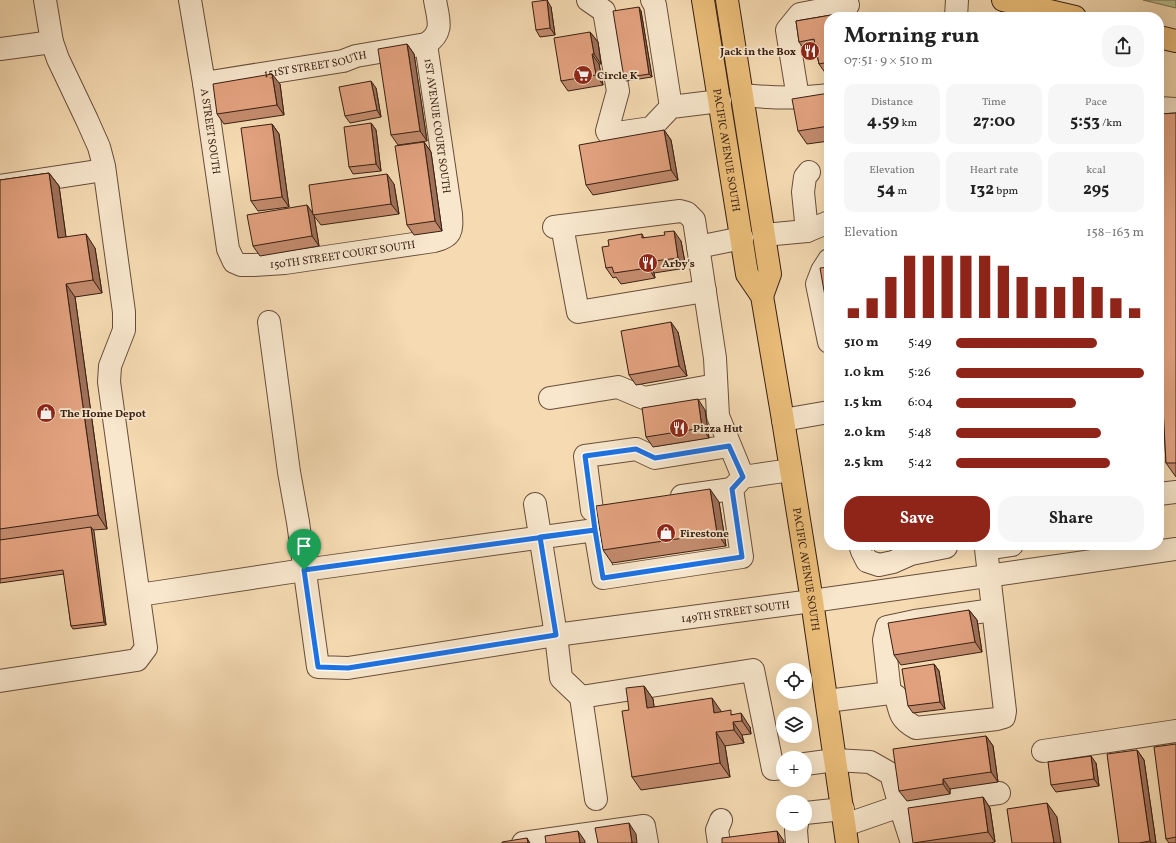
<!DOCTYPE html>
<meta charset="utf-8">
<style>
:root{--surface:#fff;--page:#f6f6f6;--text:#222;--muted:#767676;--accent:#8f2418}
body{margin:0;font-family:Vollkorn,serif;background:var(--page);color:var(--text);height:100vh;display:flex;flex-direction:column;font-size:15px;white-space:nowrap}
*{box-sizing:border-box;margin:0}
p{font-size:13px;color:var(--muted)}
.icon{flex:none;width:22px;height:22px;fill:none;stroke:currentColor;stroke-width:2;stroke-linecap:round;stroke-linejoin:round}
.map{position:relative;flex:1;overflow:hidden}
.sheet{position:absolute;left:824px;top:12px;width:340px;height:538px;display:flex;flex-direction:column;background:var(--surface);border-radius:16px;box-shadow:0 4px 16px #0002}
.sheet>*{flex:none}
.fabs{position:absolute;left:776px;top:663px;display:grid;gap:8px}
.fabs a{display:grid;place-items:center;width:36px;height:36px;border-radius:50%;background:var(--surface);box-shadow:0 4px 16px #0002;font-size:20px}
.pin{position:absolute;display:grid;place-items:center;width:34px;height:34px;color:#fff;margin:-41px -17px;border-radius:50% 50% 50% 0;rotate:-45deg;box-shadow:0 0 4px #0007}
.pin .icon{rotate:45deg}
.round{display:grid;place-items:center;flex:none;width:42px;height:42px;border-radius:16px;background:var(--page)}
.headline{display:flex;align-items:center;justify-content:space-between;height:68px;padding:0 20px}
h1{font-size:22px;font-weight:700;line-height:30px}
.stats{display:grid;grid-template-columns:repeat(3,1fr);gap:6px;height:68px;padding:4px 20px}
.stats div{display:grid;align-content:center;border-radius:10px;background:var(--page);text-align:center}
.stats b{font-size:17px;font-weight:700}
.stats small{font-size:11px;font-weight:400}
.stats p{font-size:11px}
.chart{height:112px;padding:8px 20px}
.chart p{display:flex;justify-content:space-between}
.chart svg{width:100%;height:72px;margin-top:4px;stroke:var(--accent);stroke-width:6}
.action{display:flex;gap:8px;margin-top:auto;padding:8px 20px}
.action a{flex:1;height:46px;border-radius:16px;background:var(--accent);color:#fff;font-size:16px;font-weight:700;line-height:46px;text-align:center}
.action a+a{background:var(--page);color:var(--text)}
ul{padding:0 20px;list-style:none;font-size:13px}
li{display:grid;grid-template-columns:64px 48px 1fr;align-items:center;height:30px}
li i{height:10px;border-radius:5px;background:var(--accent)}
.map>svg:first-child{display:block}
</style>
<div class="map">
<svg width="1176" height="843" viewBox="0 0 1176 843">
<rect width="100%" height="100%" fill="#f5dab2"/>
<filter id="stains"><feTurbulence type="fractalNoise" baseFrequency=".005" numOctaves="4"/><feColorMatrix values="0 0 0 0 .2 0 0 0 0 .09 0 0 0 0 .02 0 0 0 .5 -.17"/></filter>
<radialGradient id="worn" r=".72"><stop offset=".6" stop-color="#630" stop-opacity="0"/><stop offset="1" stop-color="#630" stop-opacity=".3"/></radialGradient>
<path fill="#b8c08f" stroke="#787051" d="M1143 0H1176V8Z"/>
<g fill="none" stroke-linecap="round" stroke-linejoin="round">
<defs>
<g id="minor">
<path id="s1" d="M190 0 204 83 228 249 234 262 241 265H254L285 263 434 241C452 237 452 231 451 214L426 44"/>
<path d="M588 0 604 11 618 91 607 131 608 133 610 134 651 128 671 107 720 101"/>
<path d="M652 0 655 5 671 107"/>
<path d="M956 17 957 0"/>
<path d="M0 49 52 42"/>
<path id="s2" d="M204 83 343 61 356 56 426 44C445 32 438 19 435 0"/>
<path d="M742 95C772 98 800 99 829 95"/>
<path d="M798 98 787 30 800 14 848 5"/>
<path d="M1159 108 1176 109"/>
<path d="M0 186 104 170"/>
<path d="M562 226 578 312 705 291"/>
<path d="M554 227 680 211 687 213 694 220 715 358 718 416 743 477"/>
<path d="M807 231 803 192 805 177 809 172"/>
<path d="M764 235 807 231 829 222"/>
<path d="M698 247 742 238"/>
<path d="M829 260 822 271 817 284 829 342"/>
<path id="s3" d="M269 322 289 472 298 522 318 667 348 668 556 635 812 601 1176 549"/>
<path d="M550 398 618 387 644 398 716 385"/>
<path d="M783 420 829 412"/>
<path d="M1159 494 1176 492"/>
<path d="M682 496 732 489"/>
<path d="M535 504 556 635 561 678 581 697"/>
<path d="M592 510 585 456 636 449 655 458 729 446"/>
<path d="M860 545 862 551 867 561 879 565 893 562 911 554 946 547"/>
<path d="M139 595 304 570 595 530 603 578 742 557 732 489 743 477 791 470"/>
<path d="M0 681 137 660 146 648 109 382 110 366 124 330V312L104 166 99 147 87 120 58 59 52 42 45 0"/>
<path d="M890 693 884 640 887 627 915 621 993 610"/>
<path d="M827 701 890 693 896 696C900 713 900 719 916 728L997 719 1004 717 1005 711 986 549 1012 545"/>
<path d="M1043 751 1176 731"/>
<path d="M805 764 835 760 870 762 891 774 900 806 999 793"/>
<path d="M596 799 581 697 753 670 773 769 783 768"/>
<path d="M805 813 843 809"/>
<path d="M797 824 796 830 797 843"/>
<path d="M845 825 900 806 912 843"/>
<path d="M523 843 644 826 647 843"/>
<path d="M719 843 717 830 721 820"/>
</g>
<g id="major">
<path id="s4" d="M703 0 747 274 762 296 783 420 812 601 847 843"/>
<path d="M727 0 770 274 762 296"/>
<path d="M1003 0 1075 17"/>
<path d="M1159 37 1176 41"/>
</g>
</defs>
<use href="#minor" stroke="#674e3b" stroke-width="24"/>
<use href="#major" stroke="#381f13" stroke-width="24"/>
<use href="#minor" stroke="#f8e7cd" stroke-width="22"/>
<use href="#major" stroke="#eabd79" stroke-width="22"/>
</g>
<path fill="#c38b6d" stroke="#381f13" d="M551 7 555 35 540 37 536 30Z
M641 11 652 77 626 81 624 78Z
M837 14 839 17H829V73L826 74 819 64 816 50 806 52 799 42 796 21Z
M590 32 598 42 601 64H599L603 85 568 91 561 81Z
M407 44 414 54 427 141 398 145 391 135Z
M280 84 284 115 224 124 217 114Z
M376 88 381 117 350 123 345 116Z
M829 93V141L807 144 798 131Z
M1176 113V477L1166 463 1160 357 1159 355V114Z
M371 123 376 130 381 171 353 174 349 167Z
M272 124 279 134 289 207 258 211 251 201Z
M664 130 671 140 678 180 593 195 586 185Z
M424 142 431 152 442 231 414 235 407 225Z
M49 173 59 186 66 237 95 248 102 293 75 297 107 529 93 530 106 625 73 629 71 626 64 574 0 583V180Z
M394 184 399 214 321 225 314 216 319 246 260 256 253 246 307 205 313 214Z
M642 234 644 238 681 241 686 268 654 273 655 278 621 284 616 277 613 278 606 268 609 246Z
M678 332 687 376 636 385 629 375Z
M705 410 709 438 653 447 646 437Z
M719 502 726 546 612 563 603 550Z
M867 545H904L871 550Z
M969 610 977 620 982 652 901 665 894 655Z
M934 664 939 671 945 709 913 713 908 706Z
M644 686 653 699 654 707 721 711V712L734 715 750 727 751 734 742 735 744 743 725 746 730 777 641 790 632 777 629 710Z
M986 736 993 746 998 782 950 789V794L907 801 899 791Z
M1176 744V843H1169L1166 839Z
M1137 750 1144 760 1156 843H1119Z
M1096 763 1099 786 1056 792 1051 785Z
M983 797 990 808 995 842 990 843H913Z"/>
<path fill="#9f7159" stroke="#381f13" d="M547 0 551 7 555 35 550 28Z
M639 7 641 11 652 77 649 74Z
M590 32 598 42 601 64 594 54Z
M407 44 414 54 427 141 420 131Z
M592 54 599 64 603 85 596 75Z
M272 74 280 84 284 115 277 105Z
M371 81 376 88 381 117 377 110Z
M371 123 376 130 381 171 376 164Z
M272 124 279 134 289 207 282 197Z
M664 130 671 140 678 180 671 170Z
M424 142 431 152 442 231 435 221Z
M49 173 59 186 68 252 58 238Z
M387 174 394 184 399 214 391 204Z
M307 205 314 215 319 246 312 236Z
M674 231 681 241 686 268 678 258Z
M86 234 95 248 102 293 93 280Z
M647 262 654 273 655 278 648 268Z
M66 284 75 297 107 529 98 515Z
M671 322 678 332 687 376 679 366Z
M698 399 705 410 709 438 702 428Z
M710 489 719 502 726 546 717 533Z
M91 527 94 531 106 625 104 622Z
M969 610 977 620 982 652 975 642Z
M934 664 939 671 945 709 940 702Z
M644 686 653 699 656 721 647 708Z
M712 698 721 711 723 726 714 713Z
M741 713 750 727 751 734 742 721Z
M733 722 742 735 744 743 734 730Z
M716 732 725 746 730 777 720 763Z
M986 736 993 746 998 782 991 772Z
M1137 750 1144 760 1156 843H1151L1150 841Z
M1091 756 1096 763 1099 786 1094 779Z
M943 779 950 789V794L943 784Z
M983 797 990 808 995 842 988 832Z
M1047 803 1057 817 1061 843H1054Z
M629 823 636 834 637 843H632Z
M578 831 585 841V843H580Z
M777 831 784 841V843H779Z
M527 838 530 843H528Z"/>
<path fill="#e3a27f" stroke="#381f13" d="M547 0 550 28 536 30 532 2Z
M639 7 649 74 624 78 613 11Z
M837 14 838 17H829V62L819 64 814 39 799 42 796 21Z
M590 32 594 54H592L596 75 561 81 554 38Z
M407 44 420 131 391 135 378 49Z
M272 74 277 105 217 114 213 84Z
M371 81 377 110 345 116 339 87Z
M829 93V126L798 131 792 99Z
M1176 113V463H1166L1160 351H1159V114Z
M371 123 376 164 349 167 344 127Z
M272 124 282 197 251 201 241 128Z
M664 130 671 170 586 185 579 145Z
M424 142 435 221 407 225 395 146Z
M49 173 58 238 86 234 93 280 66 284 98 515 0 529V180Z
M387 174 391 204 313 215 309 185Z
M307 205 312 236 253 246 247 215Z
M674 231 678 258 647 262 648 268 614 273 612 267 606 268 602 247 609 246 608 240 642 234V238L665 235 664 232Z
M829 267V319L820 268Z
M671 322 679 366 629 375 621 331Z
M698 399 702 428 646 437 642 408Z
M710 489 717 533 603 550 596 506Z
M91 527 104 622 71 626 63 570 0 579V540Z
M969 610 975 642 894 655 888 623Z
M934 664 940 702 908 706 902 669Z
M644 686 647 708 712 698 714 713 731 710V715L741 713 742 721 733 722 734 730 716 732 720 763 632 777 622 711 629 710 626 688Z
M986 736 991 772 943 779V784L899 791 893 749Z
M1176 744V837L1166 839 1154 747Z
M1137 750 1150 841 1139 843H1119L1107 754Z
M1091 756 1094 779 1051 785 1048 762Z
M983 797 988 832 913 843 908 808Z
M1047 803 1054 843H1012L1007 809Z
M629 823 632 843H598L595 828Z
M578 831 580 843H546L545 836Z
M777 831 779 843H722V838Z
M527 838 528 843H502V842Z"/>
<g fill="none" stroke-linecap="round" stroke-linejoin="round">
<defs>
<path id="route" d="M304 570 595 530 603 578 742 557 732 489 743 477 729 446 655 458 636 449 585 456 595 530 540 537 556 635 348 668 318 667 304 570"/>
</defs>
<use href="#route" stroke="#fff" stroke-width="8"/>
<use href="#route" stroke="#1a73e8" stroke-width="5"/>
</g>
<defs>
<symbol id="restaurant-disc" viewBox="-11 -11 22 22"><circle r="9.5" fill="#8f2418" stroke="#f8e7cd"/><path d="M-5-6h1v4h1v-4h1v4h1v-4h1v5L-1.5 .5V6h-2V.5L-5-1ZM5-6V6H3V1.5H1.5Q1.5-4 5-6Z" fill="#fff"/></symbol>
<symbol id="supermarket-disc" viewBox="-11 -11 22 22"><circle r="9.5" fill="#8f2418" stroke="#f8e7cd"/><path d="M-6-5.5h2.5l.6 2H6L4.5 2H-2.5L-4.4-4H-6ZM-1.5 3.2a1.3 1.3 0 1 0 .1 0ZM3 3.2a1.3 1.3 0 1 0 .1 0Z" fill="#fff"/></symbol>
<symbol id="shop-disc" viewBox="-11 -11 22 22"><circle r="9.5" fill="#8f2418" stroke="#f8e7cd"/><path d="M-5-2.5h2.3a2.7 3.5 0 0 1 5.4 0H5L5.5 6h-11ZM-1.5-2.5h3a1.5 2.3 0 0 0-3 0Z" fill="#fff"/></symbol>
</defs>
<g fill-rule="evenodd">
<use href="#restaurant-disc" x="799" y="40" width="22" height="22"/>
<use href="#supermarket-disc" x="572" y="64" width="22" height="22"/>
<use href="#restaurant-disc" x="637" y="252" width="22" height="22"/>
<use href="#shop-disc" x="35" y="402" width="22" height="22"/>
<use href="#restaurant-disc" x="668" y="417" width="22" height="22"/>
<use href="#shop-disc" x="655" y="522" width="22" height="22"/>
</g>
<g text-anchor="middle" stroke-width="3.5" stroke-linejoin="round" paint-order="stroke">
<g font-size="11" font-weight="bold" fill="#381f13" stroke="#f8e7cd" text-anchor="start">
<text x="796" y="55" text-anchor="end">Jack in the Box</text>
<text x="597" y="79">Circle K</text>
<text x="662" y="267">Arby's</text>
<text x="60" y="417">The Home Depot</text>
<text x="693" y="432">Pizza Hut</text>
<text x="680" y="537">Firestone</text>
</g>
<g font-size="11" fill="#381f13" stroke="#f8e7cd">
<text dy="4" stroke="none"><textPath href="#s2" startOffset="113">151ST STREET SOUTH</textPath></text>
<text transform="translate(438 126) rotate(82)" y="4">1ST AVENUE COURT SOUTH</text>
<text dy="4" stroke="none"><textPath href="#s1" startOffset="133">A STREET SOUTH</textPath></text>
<text dy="4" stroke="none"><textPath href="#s4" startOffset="152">PACIFIC AVENUE SOUTH</textPath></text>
<text dy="4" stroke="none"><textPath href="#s1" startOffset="376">150TH STREET COURT SOUTH</textPath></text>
<text dy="4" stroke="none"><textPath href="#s4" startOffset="581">PACIFIC AVENUE SOUTH</textPath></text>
<text dy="4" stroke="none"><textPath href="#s3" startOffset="770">149TH STREET SOUTH</textPath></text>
</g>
</g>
<rect width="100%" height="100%" filter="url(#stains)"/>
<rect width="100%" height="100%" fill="url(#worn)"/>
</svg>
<div class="fabs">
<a><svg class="icon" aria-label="locate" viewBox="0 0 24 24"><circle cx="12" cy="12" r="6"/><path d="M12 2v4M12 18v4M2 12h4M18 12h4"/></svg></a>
<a><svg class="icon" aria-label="layers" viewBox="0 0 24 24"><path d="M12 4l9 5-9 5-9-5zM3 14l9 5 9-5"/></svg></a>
<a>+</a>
<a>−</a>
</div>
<div class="pin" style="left:304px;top:570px;background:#1e9e55"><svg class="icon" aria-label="arrive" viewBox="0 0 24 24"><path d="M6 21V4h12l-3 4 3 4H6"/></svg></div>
<section class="sheet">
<div class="headline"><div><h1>Morning run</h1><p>07:51 · 9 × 510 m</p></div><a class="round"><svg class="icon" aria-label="share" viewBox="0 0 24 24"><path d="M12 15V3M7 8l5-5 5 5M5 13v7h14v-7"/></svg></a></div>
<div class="stats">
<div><p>Distance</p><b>4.59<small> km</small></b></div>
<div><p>Time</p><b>27:00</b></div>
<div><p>Pace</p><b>5:53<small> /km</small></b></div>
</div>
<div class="stats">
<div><p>Elevation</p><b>54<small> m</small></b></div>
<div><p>Heart rate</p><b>132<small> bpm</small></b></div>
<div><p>kcal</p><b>295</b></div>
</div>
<div class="chart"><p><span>Elevation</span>158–163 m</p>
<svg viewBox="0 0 160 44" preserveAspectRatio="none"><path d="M5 44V38M15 44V32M25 44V19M35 44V6M45 44V6M55 44V6M65 44V6M75 44V6M85 44V12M95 44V19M105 44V25M115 44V25M125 44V19M135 44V25M145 44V32M155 44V38"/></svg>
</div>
<ul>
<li><b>510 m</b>5:49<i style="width:75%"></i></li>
<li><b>1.0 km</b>5:26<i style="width:100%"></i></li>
<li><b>1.5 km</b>6:04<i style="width:64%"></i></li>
<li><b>2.0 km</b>5:48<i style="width:77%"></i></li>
<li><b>2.5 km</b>5:42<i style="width:82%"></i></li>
</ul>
<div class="action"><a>Save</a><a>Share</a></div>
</section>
</div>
